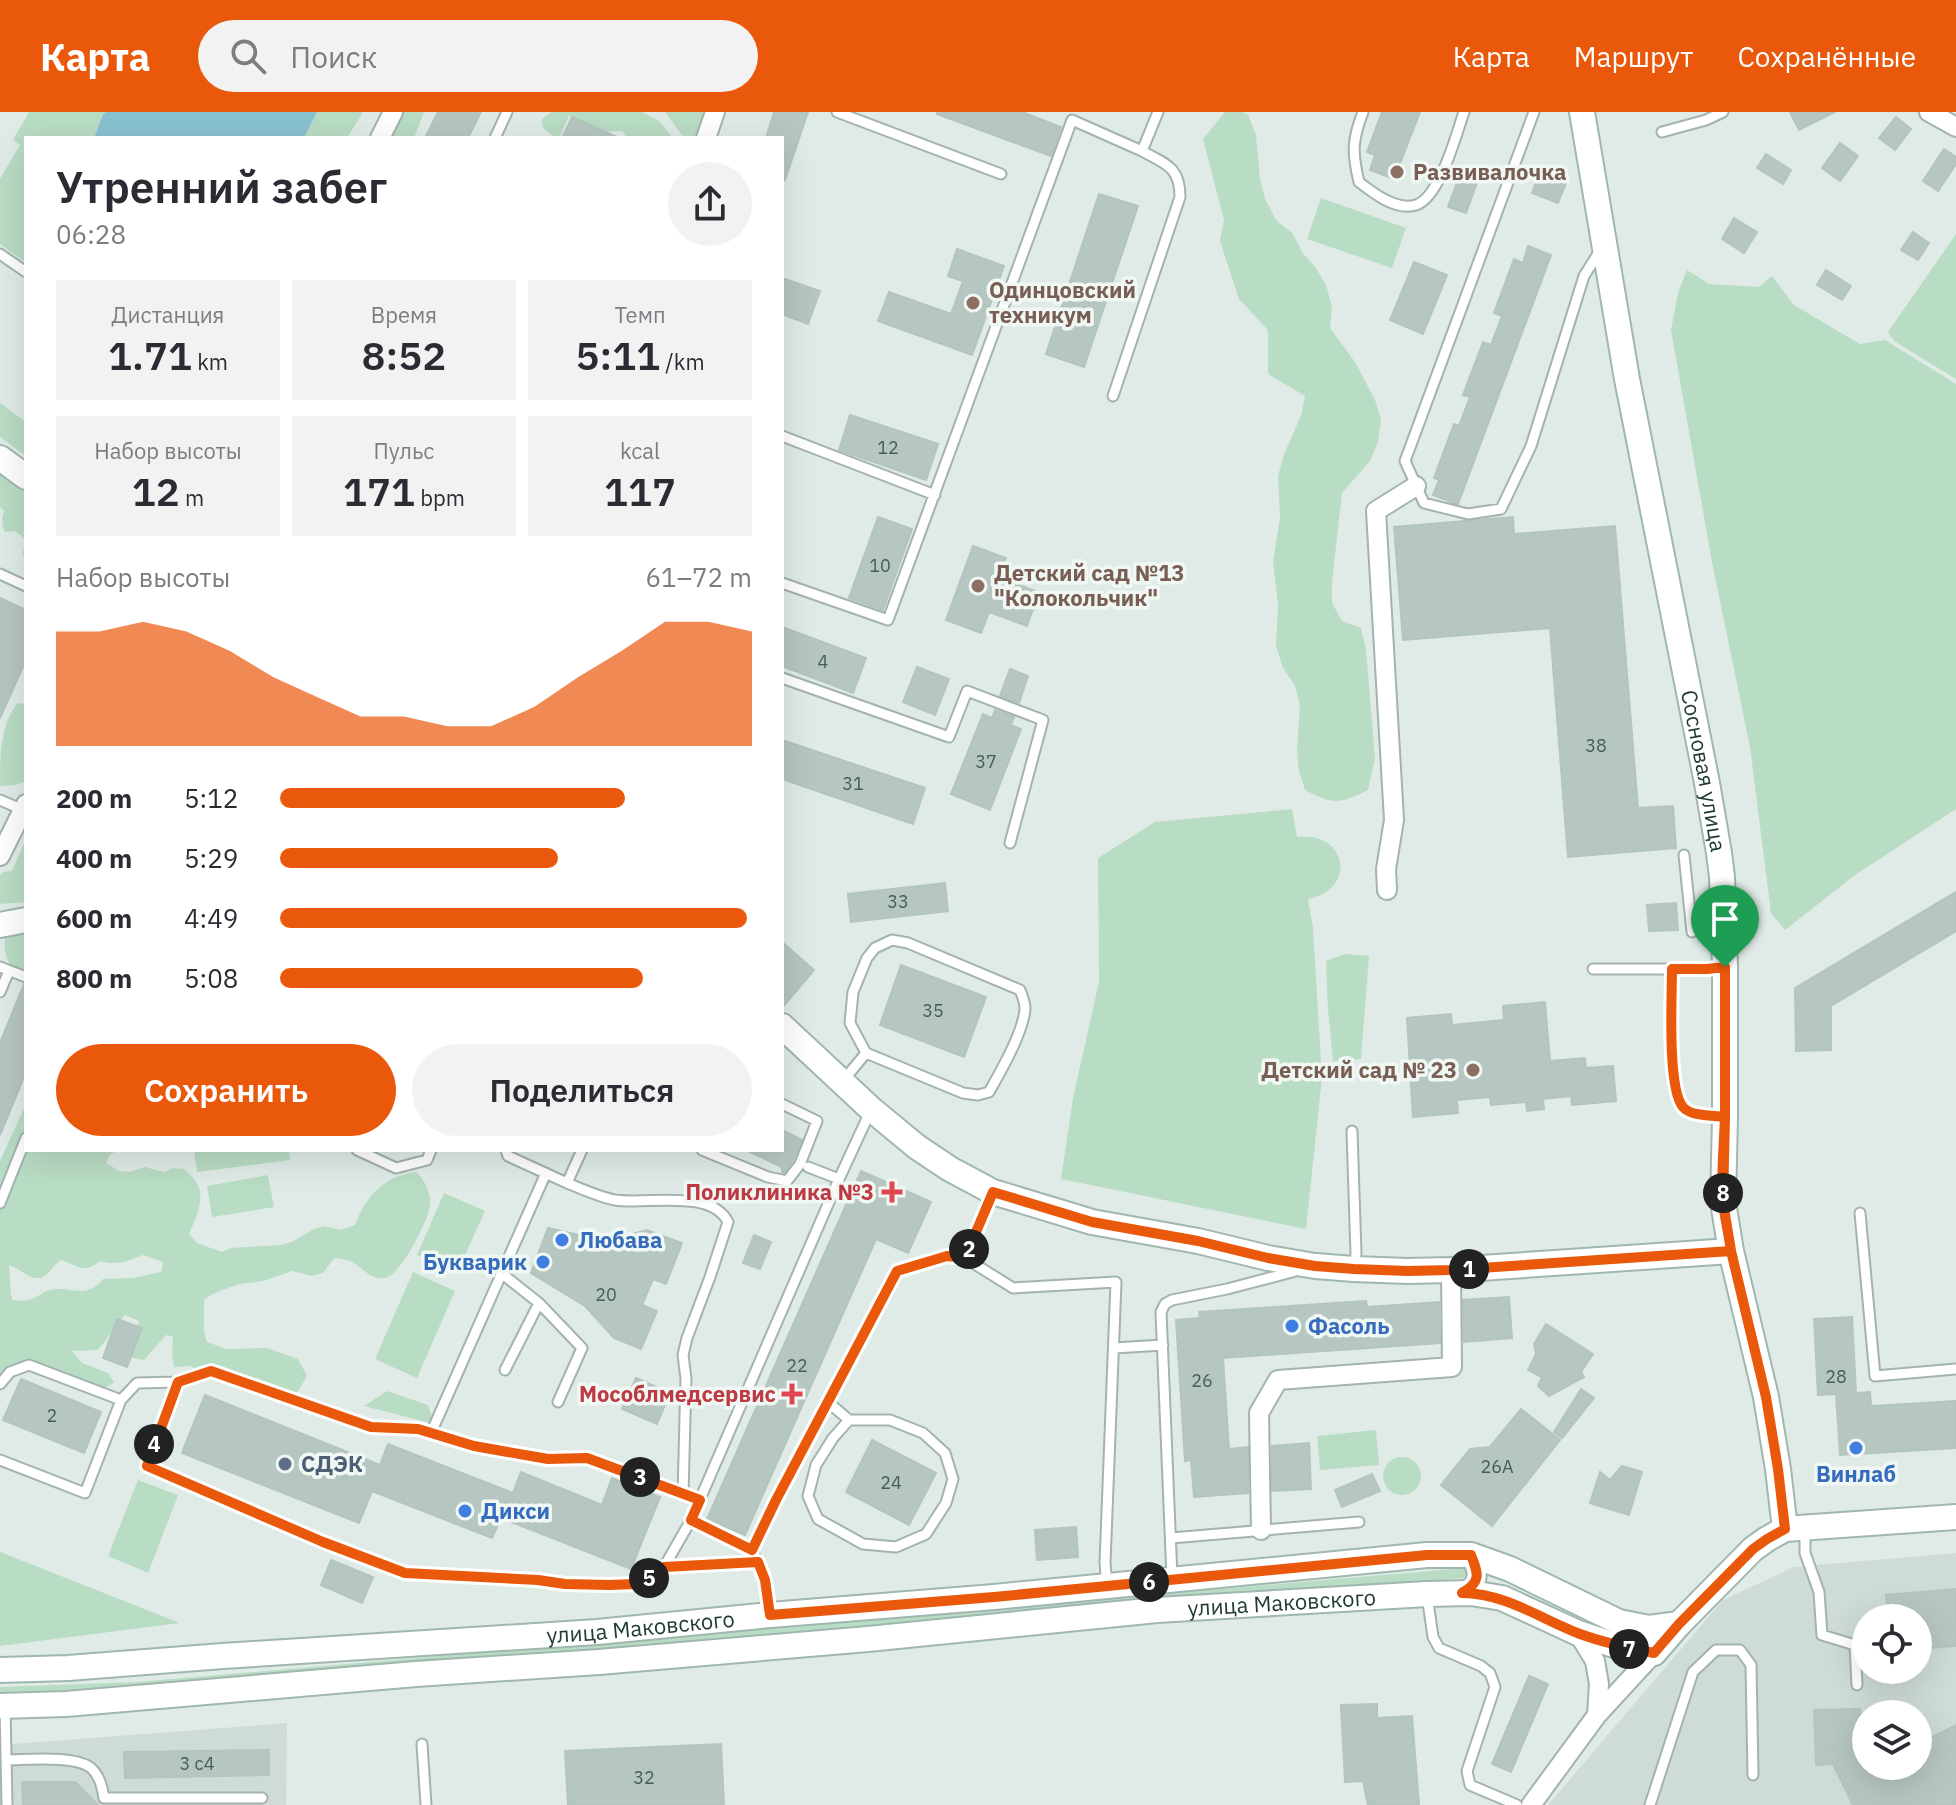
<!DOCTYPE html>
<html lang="ru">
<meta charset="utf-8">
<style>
:root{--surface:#fff;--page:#f2f2f3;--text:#2b2b33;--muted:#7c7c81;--accent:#ea580c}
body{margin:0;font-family:"IBM Plex Sans",sans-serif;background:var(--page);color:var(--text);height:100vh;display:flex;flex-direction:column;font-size:30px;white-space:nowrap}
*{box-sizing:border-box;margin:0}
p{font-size:26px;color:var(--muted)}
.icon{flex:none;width:44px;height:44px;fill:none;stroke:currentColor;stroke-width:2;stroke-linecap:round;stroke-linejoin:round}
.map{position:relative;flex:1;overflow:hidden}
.side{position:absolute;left:24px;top:24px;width:760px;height:1016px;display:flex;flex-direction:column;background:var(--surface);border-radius:0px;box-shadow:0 8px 32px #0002}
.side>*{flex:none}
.buttons{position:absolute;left:1852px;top:1492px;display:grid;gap:16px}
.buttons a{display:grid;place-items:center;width:80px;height:80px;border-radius:50%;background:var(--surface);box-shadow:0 8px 32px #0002;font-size:40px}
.pin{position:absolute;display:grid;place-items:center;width:68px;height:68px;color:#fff;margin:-82px -34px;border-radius:50% 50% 50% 0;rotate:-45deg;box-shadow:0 0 8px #0007}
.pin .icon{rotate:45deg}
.km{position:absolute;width:40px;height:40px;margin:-20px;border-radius:50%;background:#222;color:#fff;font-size:22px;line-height:40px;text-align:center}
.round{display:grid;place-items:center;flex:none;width:84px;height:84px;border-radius:42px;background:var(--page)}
.head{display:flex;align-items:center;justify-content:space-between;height:136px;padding:0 32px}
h1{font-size:44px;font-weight:600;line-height:60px}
.metrics{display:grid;grid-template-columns:repeat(3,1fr);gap:12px;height:136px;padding:8px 32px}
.metrics div{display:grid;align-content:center;border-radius:0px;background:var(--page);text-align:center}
.metrics b{font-size:40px;font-weight:600}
.metrics small{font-size:22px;font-weight:400}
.metrics p{font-size:22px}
.chart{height:224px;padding:16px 32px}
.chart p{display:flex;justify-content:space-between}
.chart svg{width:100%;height:144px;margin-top:8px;fill:var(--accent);opacity:.7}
.cta{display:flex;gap:16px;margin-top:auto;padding:16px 32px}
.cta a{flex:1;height:92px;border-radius:48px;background:var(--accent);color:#fff;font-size:32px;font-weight:600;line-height:92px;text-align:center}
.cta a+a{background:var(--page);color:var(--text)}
ul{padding:0 32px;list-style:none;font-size:26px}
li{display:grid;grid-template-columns:128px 96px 1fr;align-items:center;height:60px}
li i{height:20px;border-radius:10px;background:var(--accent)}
header{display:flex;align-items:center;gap:48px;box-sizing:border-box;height:112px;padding:0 40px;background:var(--accent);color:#fff}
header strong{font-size:38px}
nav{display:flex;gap:44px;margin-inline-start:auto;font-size:28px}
.search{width:560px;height:72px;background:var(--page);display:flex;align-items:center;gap:20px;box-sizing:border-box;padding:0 28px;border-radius:44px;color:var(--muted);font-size:30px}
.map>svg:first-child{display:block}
</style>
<header>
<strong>Карта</strong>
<div class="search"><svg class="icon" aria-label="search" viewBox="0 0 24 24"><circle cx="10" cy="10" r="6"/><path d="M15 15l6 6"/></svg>Поиск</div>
<nav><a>Карта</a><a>Маршрут</a><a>Сохранённые</a></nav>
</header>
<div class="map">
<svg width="1956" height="1693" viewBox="0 0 1956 1693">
<rect width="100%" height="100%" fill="#e0ebe7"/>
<path fill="#cedbd6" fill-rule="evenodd" d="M1956 1441V1693H1548L1723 1488 1794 1455ZM1866 1506H1918V1558H1866ZM1866 1602H1918V1654H1866Z
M287 1611 286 1693H0V1633Z"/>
<path fill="#b9dcc4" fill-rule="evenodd" d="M29 0H106L103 2 94 26H26V151L0 132V67L20 33 13 28Z
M317 0H363L347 26H304Z
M396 0H424L414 26H388Z
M551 0H642L659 9 673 26H628L622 19 604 20 569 4 560 24 555 25C547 20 541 17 542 7Z
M665 0H709L698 26H684Z
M1225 0H1242L1248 3 1256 23 1260 67 1265 87 1276 108 1293 122 1302 140 1316 156 1326 173 1332 195 1330 216 1355 250 1375 288 1381 307 1378 330 1370 349 1342 381 1332 470V491L1342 509 1361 516 1366 537 1375 646 1368 678C1340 692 1333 693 1305 678L1299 659 1297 639 1300 594 1295 574 1283 556 1276 534 1278 493 1273 449 1280 406 1278 364 1284 342 1301 304 1305 284 1268 262V218L1239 187 1220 129 1224 108 1203 27Z
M1321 86 1406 116 1392 156 1307 127Z
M1956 122V267L1894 229 1888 220Z
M1687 158 1709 172 1759 175 1772 164 1794 193 1860 232 1885 228 1956 272V697L1855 763 1785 818 1771 801 1750 635 1712 450 1671 218 1678 181Z
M0 291 26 310V344L0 325Z
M0 355 26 376V446L22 442 26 432 24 426 15 419 5 420C1 413 2 407 4 399L0 395Z
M18 591 26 592V669L16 673 0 674C0 646 0 612 18 591Z
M1292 697 1297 725C1348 719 1357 778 1308 787L1313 816 1322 966 1306 1117 1061 1067 1073 986 1099 870 1098 746 1155 710Z
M26 727V790L0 792V764L3 760 12 759Z
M26 810V871C10 855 1 844 6 821Z
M1345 842 1369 844 1361 947 1333 949 1328 898 1326 849Z
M26 992V1038H120L110 1042 106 1051 119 1059 129 1060 145 1055 164 1060 173 1056 184 1057C188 1061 194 1066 197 1072 206 1085 195 1108 189 1122L197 1131 222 1140 231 1136 281 1133 292 1130 314 1117 324 1114 341 1118 355 1113C366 1084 384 1064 416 1060 425 1068 432 1082 430 1094 428 1109 401 1163 385 1166 370 1168 363 1156 352 1150 347 1147 341 1147 334 1146L323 1161 312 1164 292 1159 263 1169 239 1172 212 1182 204 1188V1220L207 1230 227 1237 267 1236 298 1247 307 1264 298 1279 290 1286 228 1265 199 1261 191 1254 174 1255 172 1244 173 1225 166 1223 144 1248 133 1246 128 1238 139 1209 125 1203 98 1238 72 1239 82 1251 108 1261 114 1270C91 1290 46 1262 21 1252L0 1262V1049ZM143 1143 163 1150 161 1160 133 1166 103 1167C87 1186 76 1176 56 1177 38 1178 38 1192 13 1188L11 1183 9 1153C21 1156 32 1173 46 1163 51 1159 54 1153 61 1148 79 1154 83 1162 100 1149 116 1154 128 1149 143 1143Z
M194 1038H289L290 1048 197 1060Z
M268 1063 274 1095 212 1105 207 1074Z
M444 1081 485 1099 457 1161 417 1143Z
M413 1160 455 1179 417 1266 375 1247Z
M387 1279 428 1293 434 1312 364 1294Z
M1376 1318 1379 1353 1320 1358 1317 1324Z
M1383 1364a19 19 0 1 1 38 0a19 19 0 1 1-38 0Z
M138 1368 178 1383 148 1461 108 1444Z
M0 1440 180 1511 0 1534Z
M1464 1456 1469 1461 1464 1466 140 1579 0 1584V1575L137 1570Z"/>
<path fill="#88c2d0" d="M106 0H317L304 26H94L103 2Z"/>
<path fill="#b6c6c0" stroke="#b3c5be" stroke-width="2" d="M438 0H481L468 26H425Z
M774 0H808L785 68H782V26H766Z
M937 0H1022L1061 15 1051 44 937 2Z
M1382 0H1420L1394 67 1370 58 1375 43 1367 40Z
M1790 0H1835L1799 18Z
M572 5 619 26H562Z
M1896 5 1911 17 1895 38 1879 26Z
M1840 31 1858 44 1840 69 1822 56Z
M1944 37 1956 45V52L1938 79 1923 69Z
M1766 42 1791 58 1783 72 1757 56Z
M1541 56 1568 66 1558 91 1532 81Z
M1460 62 1478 68 1466 101 1448 95Z
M1099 82 1138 94 1084 255 1046 242Z
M1734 106 1757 120 1744 141 1722 127Z
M1913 120 1929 131 1918 148 1901 138Z
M1528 134 1551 143 1458 392 1454 391 1433 383 1439 368 1434 366 1454 312 1459 314 1470 285 1463 283 1483 230 1491 233 1502 204 1494 201 1514 147 1523 151Z
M957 137 1004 154 972 243 878 209 889 180 951 202 963 169 948 164Z
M1414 150 1447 163 1423 222 1390 208Z
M1826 158 1851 174 1842 188 1817 173Z
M782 166 820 179 808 212 782 202Z
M850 303 938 332 926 368 839 338Z
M878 405 912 417 883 498 849 486Z
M1513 405 1514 422 1615 414 1638 696 1673 694 1676 736 1568 745 1550 516 1403 528 1394 415Z
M973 434 1006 446 999 466 1039 480 1027 514 989 500 981 521 946 508Z
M0 486 26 498V548L0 606Z
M782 515 866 546 853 581 782 554Z
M917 555 949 567 935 603 903 590Z
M1010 557 1028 564 1019 591 1000 584Z
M995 598 1014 605 1011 613 1021 617 990 698 951 682 983 602 992 606Z
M782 628 925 676 913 712 782 667Z
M945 771 948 799 851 810 848 782Z
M1956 780V819L1831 894V938L1796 939 1795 876Z
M1676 791 1678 818 1649 819 1647 793Z
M782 830 814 858 782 896Z
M901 853 986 885 964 945 880 913Z
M24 872H26V960L0 1023V931Z
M1545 890 1550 949 1585 946 1586 956 1613 954 1616 989 1572 993 1571 984 1543 987 1544 997 1527 999 1526 990 1491 993 1490 985 1457 988 1458 1001 1413 1005 1407 906 1451 902 1452 913 1504 908 1503 894Z
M782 1018 802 1028 793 1048 784 1061 782 1060V1055L746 1038H782Z
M861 1059 931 1090 908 1141 876 1127 745 1423 707 1407Z
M548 1116 606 1129 647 1118 682 1131 666 1172 653 1167 642 1193 657 1199 641 1237 614 1226 585 1194 531 1161Z
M754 1123 771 1130 760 1157 743 1151Z
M1509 1185 1512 1226 1464 1230 1463 1188Z
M1366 1189 1367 1195 1439 1190 1440 1231 1223 1246 1229 1337 1248 1335V1381L1194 1385 1191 1348 1185 1349 1176 1208 1200 1206 1199 1200Z
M1852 1205 1856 1281 1870 1280 1871 1294 1956 1289V1336L1840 1343 1836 1282 1818 1283 1814 1207Z
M117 1207 142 1216 127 1255 103 1246Z
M1546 1212 1593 1242 1581 1260 1584 1265 1549 1284 1538 1274 1542 1265 1528 1258 1536 1242 1534 1232Z
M636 1266 670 1281 657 1312 622 1297Z
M21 1267 101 1300 84 1341 3 1308Z
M1581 1277 1594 1286 1562 1326 1554 1320Z
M205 1283 380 1353 388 1332 513 1381 521 1360 602 1393 612 1366 660 1385 631 1457 501 1406 492 1426 372 1379 359 1411 182 1341Z
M1521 1297 1560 1328 1492 1414 1441 1373 1470 1337 1490 1335Z
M872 1328 936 1361 909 1413 846 1380Z
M1309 1331 1311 1377 1272 1379V1334Z
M1622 1354 1642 1360 1629 1403 1590 1391 1600 1360 1610 1368Z
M1372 1362 1380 1379 1342 1395 1335 1378Z
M1076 1415 1078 1445 1037 1448 1035 1418Z
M331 1448 373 1465 362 1491 321 1473Z
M1956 1477V1534L1918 1537V1506H1888L1886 1483Z
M1529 1564 1548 1572 1511 1660 1492 1652Z
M1377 1592V1606L1412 1604 1419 1693H1368L1363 1669 1345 1670 1341 1593Z
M1860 1597 1861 1654H1918V1632L1956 1613V1693H1853L1833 1652 1816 1653 1814 1598Z
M721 1632 724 1693H568L565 1639Z
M269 1638V1663L125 1666 124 1640Z
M22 1670H75L98 1693H23Z"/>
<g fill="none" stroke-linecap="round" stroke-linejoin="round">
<defs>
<path id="lane" d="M837 0 1001 62
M1363 0C1352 28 1352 41 1359 70 1373 81 1396 99 1416 93 1440 85 1456 23 1464 0
M1534 0 1405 349 1424 391 1468 402 1501 397 1531 334 1584 164 1601 137
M1662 20 1706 8 1723 0
M495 26 507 0
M0 142 26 160
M1113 284 1180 85C1180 55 1166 52 1142 39
M782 324 935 383
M0 462 26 474
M782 471 888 508 1072 8 1142 39 1158 0
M782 566 949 625 967 579 1043 608 1010 731
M0 688 23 698
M1684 743 1692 820
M892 828 908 831 1020 878C1022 883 1025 890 1025 896 1024 919 1001 959 989 980L978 983 963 981 866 941 850 911 853 880 867 846 875 836Z
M0 855 26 865
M1722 855 1672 857C1672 885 1667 975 1682 995 1690 1005 1713 1003 1724 1005
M1593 857H1672
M0 880 9 859
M843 969 866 941
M1352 1019 1356 1142 1354 1157
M357 1038 396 1056 427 1048 431 1038
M506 1038 508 1044 567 1071 582 1038
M702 1038 768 1065 787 1069 800 1052 817 1009 782 992
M808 1055 839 1067
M567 1071C582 1077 599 1085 615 1088 646 1093 711 1076 728 1110L710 1165 687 1226 683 1243 686 1267 683 1382
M0 1091 26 1026
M1860 1101 1875 1264 1956 1257
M965 1146 992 1083
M501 1161 539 1191 582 1236 558 1290
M1114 1236 1163 1233
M505 1258 539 1191
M178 1270 147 1354 323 1430 405 1461 538 1468 565 1472H636L664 1455 691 1408 839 1067 870 1000
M0 1272 10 1260 29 1253 121 1288 137 1271 178 1270 211 1259 371 1315 418 1317 474 1334 548 1347 587 1346 700 1388
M828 1290 849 1308 833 1326 816 1353 808 1384 818 1407 863 1432 896 1435 926 1422 946 1391 953 1367 945 1341 923 1321 890 1308H849
M431 1321 546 1061
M0 1348 85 1381 121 1288
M691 1408 752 1438 765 1468 770 1503
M1805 1419V1441L1819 1480 1822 1523 1855 1533H1866
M1171 1426 1359 1410
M752 1438 776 1388 897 1159 947 1144 965 1146 1013 1176 1116 1170 1105 1451 1107 1474
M664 1455 758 1450
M1172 1465 1161 1200 1165 1192 1172 1188 1227 1177 1296 1159
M1427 1483 1433 1525 1439 1536 1481 1554 1490 1561 1495 1575 1467 1659 1470 1673 1517 1693
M1855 1533 1857 1573
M5 1594 7 1693
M422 1632 426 1693
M6 1648C27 1648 75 1643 91 1656 100 1664 102 1675 104 1686H262
M1650 1693 1693 1560 1716 1538H1740L1751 1553 1753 1663"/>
<path id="street" d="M1929 0 1956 15
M380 26 393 0
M706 26 715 0
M0 744 26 692
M1387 778 1386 757 1394 708 1376 399 1416 374
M1261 1418 1259 1301 1278 1268 1452 1255 1451 1158
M1462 1481C1482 1470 1478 1461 1471 1443
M1578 1521 1595 1549 1599 1572 1597 1603
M1531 1693 1597 1603 1654 1541"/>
<g id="secondary">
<path id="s1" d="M1582 0 1627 267 1707 671 1719 741 1722 765 1725 855V1005L1723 1090 1731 1139 1766 1285 1778 1357 1785 1417"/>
<path d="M0 346 26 365"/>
<path d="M0 813 26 808"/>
<path d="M782 914 871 997 917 1035 950 1057 993 1080 1092 1110 1198 1129 1268 1146 1315 1154 1354 1157 1408 1159 1451 1158 1731 1139"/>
<path id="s2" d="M0 1558 68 1556 223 1544 597 1520 770 1503 994 1485 1427 1443H1471L1510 1457 1619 1510 1649 1516 1679 1512"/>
<path id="s3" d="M0 1594 66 1592 416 1562 599 1550 868 1527 1157 1498 1427 1482 1471 1481 1502 1486 1578 1521 1620 1535 1654 1541 1679 1512 1753 1437 1767 1427 1785 1417 1956 1405"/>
</g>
</defs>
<use href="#lane" stroke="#a3b3ae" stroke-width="13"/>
<use href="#street" stroke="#a3b3ae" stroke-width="22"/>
<use href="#secondary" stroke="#9fb7af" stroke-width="28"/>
<use href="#lane" stroke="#fff" stroke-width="9"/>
<use href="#street" stroke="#fff" stroke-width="18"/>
<use href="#secondary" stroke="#fff" stroke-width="24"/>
</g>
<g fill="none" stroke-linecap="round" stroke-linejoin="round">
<defs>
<path id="route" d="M1725 855V1005L1723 1090 1731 1139 1451 1158 1408 1159 1354 1157 1315 1154 1268 1146 1198 1129 1092 1110 993 1080 965 1146 947 1144 897 1159 776 1388 752 1438 691 1408 700 1388 587 1346 548 1347 474 1334 418 1317 371 1315 211 1259 178 1270 147 1354 323 1430 405 1461 538 1468 565 1472 609 1473 636 1472 664 1455 758 1450 765 1468 770 1503 994 1485 1427 1443H1471C1478 1461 1482 1470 1462 1481 1505 1481 1541 1507 1580 1522 1605 1531 1628 1536 1654 1541L1679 1512 1753 1437 1767 1427 1785 1417 1778 1357 1766 1285 1731 1139C1729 1122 1724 1105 1723 1088 1721 1061 1724 1032 1725 1005 1714 1003 1691 1005 1683 995 1667 976 1672 884 1672 857H1707L1725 855"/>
</defs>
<use href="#route" stroke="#fff" stroke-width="16"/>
<use href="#route" stroke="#ea580c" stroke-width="10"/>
</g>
<g fill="#8d6e63" stroke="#f1f8f4" stroke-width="3">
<circle cx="1397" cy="60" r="8"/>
<circle cx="973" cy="191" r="8"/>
<circle cx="978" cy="474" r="8"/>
<circle cx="1473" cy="958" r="8"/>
</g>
<g fill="#e0444e" stroke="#f1f8f4" stroke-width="3">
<path d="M888 1068h8v8h8v8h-8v8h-8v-8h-8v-8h8z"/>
<path d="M788 1270h8v8h8v8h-8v8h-8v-8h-8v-8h8z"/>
</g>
<g fill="#3f7fe0" stroke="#f1f8f4" stroke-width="3">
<circle cx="562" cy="1128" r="8"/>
<circle cx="543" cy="1150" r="8"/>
<circle cx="1292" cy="1214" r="8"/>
<circle cx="1856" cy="1336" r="8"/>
<circle cx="465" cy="1399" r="8"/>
</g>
<circle fill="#5c6f8a" stroke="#f1f8f4" stroke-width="3" cx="285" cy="1352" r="8"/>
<g text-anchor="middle" stroke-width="7" stroke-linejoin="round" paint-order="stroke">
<g font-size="18" fill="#465e58">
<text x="888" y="342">12</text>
<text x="880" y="460">10</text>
<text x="823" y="556">4</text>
<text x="1596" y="640">38</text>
<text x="986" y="656">37</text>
<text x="853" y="678">31</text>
<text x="898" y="796">33</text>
<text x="933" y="905">35</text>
<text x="606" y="1189">20</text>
<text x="797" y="1260">22</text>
<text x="1836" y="1271">28</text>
<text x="1202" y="1275">26</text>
<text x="52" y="1310">2</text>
<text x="1497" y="1361">26А</text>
<text x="891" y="1377">24</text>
<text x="197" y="1658">3 с4</text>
<text x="644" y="1672">32</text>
</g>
<g font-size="22" font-weight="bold" fill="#785e54" stroke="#f1f8f4" text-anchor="start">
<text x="1413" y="68">Развивалочка</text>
<text x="989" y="186">Одинцовский<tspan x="989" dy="25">техникум</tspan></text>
<text x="994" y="469">Детский сад №13<tspan x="994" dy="25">"Колокольчик"</tspan></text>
<text x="1457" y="966" text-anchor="end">Детский сад № 23</text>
</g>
<g font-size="22" fill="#213b35" stroke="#f1f8f4">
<text dy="8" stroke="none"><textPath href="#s1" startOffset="670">Сосновая улица</textPath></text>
<text dy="8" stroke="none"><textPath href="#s3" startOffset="1286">улица Маковского</textPath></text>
<text dy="8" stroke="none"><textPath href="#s2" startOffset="642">улица Маковского</textPath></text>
</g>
<g font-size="22" font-weight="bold" fill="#be3a42" stroke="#f1f8f4" text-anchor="end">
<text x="874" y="1088">Поликлиника №3</text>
<text x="776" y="1290">Мособлмедсервис</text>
</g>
<g font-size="22" font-weight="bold" fill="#366cbe" stroke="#f1f8f4" text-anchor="start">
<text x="578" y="1136">Любава</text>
<text x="527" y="1158" text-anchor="end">Букварик</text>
<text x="1308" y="1222">Фасоль</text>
<text x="1856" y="1370" text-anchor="middle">Винлаб</text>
<text x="481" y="1407">Дикси</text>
</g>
<g font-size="22" font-weight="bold" fill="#4e5e75" stroke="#f1f8f4" text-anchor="start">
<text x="301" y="1360">СДЭК</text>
</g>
</g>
</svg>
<div class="buttons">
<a><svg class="icon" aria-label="locate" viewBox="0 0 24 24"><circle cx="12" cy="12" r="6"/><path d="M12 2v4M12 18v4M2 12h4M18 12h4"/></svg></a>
<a><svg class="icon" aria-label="layers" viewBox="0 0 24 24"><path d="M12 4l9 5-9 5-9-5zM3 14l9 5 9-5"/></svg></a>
</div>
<div class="pin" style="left:1725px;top:855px;background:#1e9e55"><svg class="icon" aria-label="arrive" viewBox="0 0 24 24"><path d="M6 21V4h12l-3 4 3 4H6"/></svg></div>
<b class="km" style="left:1469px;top:1157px">1</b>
<b class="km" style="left:969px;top:1137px">2</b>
<b class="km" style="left:640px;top:1365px">3</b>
<b class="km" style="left:154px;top:1332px">4</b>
<b class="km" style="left:649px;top:1466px">5</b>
<b class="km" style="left:1149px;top:1470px">6</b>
<b class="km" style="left:1629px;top:1537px">7</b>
<b class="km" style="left:1723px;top:1081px">8</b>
<section class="side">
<div class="head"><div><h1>Утренний забег</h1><p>06:28</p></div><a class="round"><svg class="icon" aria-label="share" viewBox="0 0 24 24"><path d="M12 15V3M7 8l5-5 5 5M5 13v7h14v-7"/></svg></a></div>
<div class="metrics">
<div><p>Дистанция</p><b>1.71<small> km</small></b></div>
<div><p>Время</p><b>8:52</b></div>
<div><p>Темп</p><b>5:11<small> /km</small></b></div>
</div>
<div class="metrics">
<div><p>Набор высоты</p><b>12<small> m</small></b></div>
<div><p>Пульс</p><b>171<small> bpm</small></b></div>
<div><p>kcal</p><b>117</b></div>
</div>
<div class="chart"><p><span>Набор высоты</span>61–72 m</p>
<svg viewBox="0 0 160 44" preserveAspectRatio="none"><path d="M0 44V9L10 9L20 6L30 9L40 15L50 23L60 29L70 35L80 35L90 38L100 38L110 32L120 23L130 15L140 6L150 6L160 9V44z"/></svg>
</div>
<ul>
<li><b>200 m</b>5:12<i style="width:73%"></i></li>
<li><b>400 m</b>5:29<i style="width:59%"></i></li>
<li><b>600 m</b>4:49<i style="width:99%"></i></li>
<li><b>800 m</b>5:08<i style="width:77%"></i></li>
</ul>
<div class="cta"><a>Сохранить</a><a>Поделиться</a></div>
</section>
</div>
